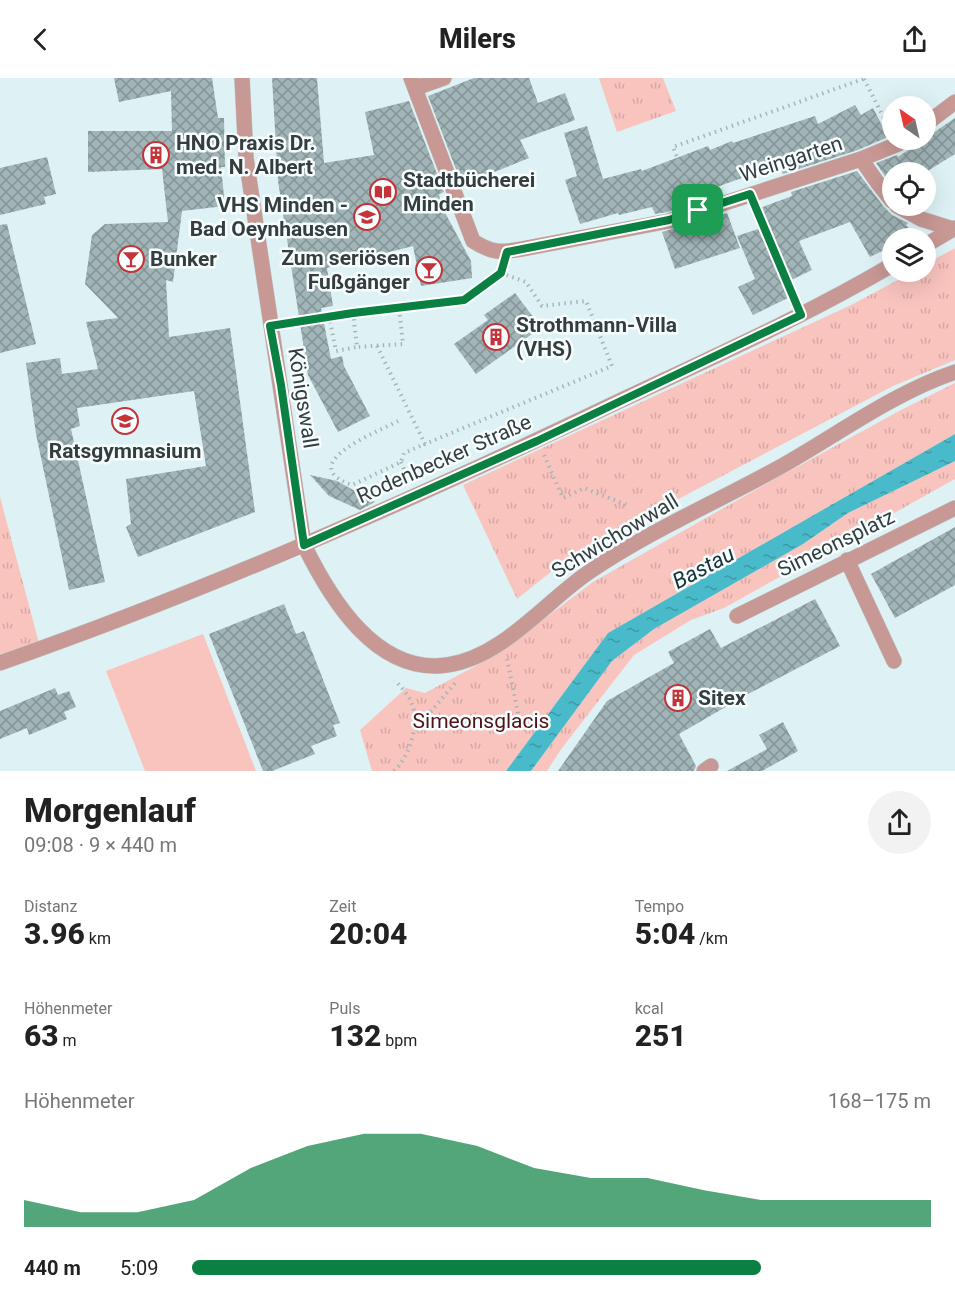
<!DOCTYPE html>
<html lang="de">
<meta charset="utf-8">
<style>
:root{--surface:#fff;--page:#f2f2f2;--text:#222;--muted:#767676;--accent:#0b8043}
body{margin:0;font-family:Roboto,sans-serif;background:var(--page);color:var(--text);height:100vh;display:flex;flex-direction:column;font-size:22px;white-space:nowrap}
*{box-sizing:border-box;margin:0}
p{font-size:20px;color:var(--muted)}
.icon{flex:none;width:33px;height:33px;fill:none;stroke:currentColor;stroke-width:2;stroke-linecap:round;stroke-linejoin:round}
.map{position:relative;height:693px;overflow:hidden}
.drawer{display:flex;flex-direction:column;background:var(--surface);flex:1}
.drawer>*{flex:none}
.needle{width:39px;rotate:326deg}
.buttons{position:absolute;left:882px;top:18px;display:grid;gap:12px}
.buttons a{display:grid;place-items:center;width:54px;height:54px;border-radius:50%;background:var(--surface);box-shadow:0 6px 24px #0002;font-size:30px}
.pin{position:absolute;display:grid;place-items:center;width:51px;height:51px;color:#fff;margin:-26px;border-radius:12px;box-shadow:0 3px 9px #0006}
.round{display:grid;place-items:center;flex:none;width:63px;height:63px;border-radius:32px;background:var(--page)}
.head{display:flex;align-items:center;justify-content:space-between;height:102px;padding:0 24px}
h1{font-size:33px;font-weight:800;line-height:45px}
.stats{display:grid;grid-template-columns:repeat(3,1fr);gap:9px;height:102px;padding:6px 24px}
.stats div{display:grid;align-content:center}
.stats b{font-size:30px;font-weight:800}
.stats small{font-size:16px;font-weight:400}
.stats p{font-size:16px}
.chart{height:168px;padding:12px 24px}
.chart p{display:flex;justify-content:space-between}
.chart svg{width:100%;height:108px;margin-top:6px;fill:var(--accent);opacity:.7}
ul{padding:0 24px;list-style:none;font-size:20px}
li{display:grid;grid-template-columns:96px 72px 1fr;align-items:center;height:45px}
li i{height:15px;border-radius:8px;background:var(--accent)}
header{display:flex;justify-content:space-between;align-items:center;height:78px;padding:0 24px;background:var(--surface);font-size:27px;font-weight:800}
.map>svg:first-child{display:block}
</style>
<header><svg class="icon" aria-label="back" viewBox="0 0 24 24"><path d="M15 5l-7 7 7 7"/></svg>Milers<svg class="icon" aria-label="share" viewBox="0 0 24 24"><path d="M12 15V3M7 8l5-5 5 5M5 13v7h14v-7"/></svg></header>
<div class="map">
<svg width="955" height="693" viewBox="0 0 955 693">
<defs>
<pattern id="park-tufts" width="24" height="20" patternUnits="userSpaceOnUse" patternTransform="scale(1.5)"><rect width="24" height="20" fill="#f9c3be"/><path d="M3 7l-1-3M5 7V3M7 7l1-3M15 17l-1-3M17 17v-4M19 17l1-3" fill="none" stroke="#d6a8a4"/></pattern>
<pattern id="water-ripples" width="26" height="14" patternUnits="userSpaceOnUse" patternTransform="scale(1.5)"><rect width="26" height="14" fill="#49bac9"/><path d="M2 4q2-2 4 0t4 0M15 11q2-2 4 0t4 0" fill="none" stroke="#3e98a5"/></pattern>
<pattern id="building-cross-hatch" width="8" height="8" patternUnits="userSpaceOnUse" patternTransform="scale(1.5)"><rect width="8" height="8" fill="#a1b4b7"/><path d="M0 0l8 8M0 8l8-8" fill="none" stroke="#849496"/></pattern>
</defs>
<rect width="100%" height="100%" fill="#def2f5"/>
<path fill="url(#park-tufts)" d="M599 0H663L676 33 617 54Z
M955 170V282L893 308 572 477 517 521 463 407 851 227 913 194H926V186Z
M955 305V356L608 555 506 693H372L360 652 406 610 425 615 496 577 593 504 773 402 901 332Z
M955 383V401L724 530 691 542 634 577 562 670 547 693H531L612 583 654 551 803 466 848 435Z
M0 419 39 565 0 580Z"/>
<path fill="#f9c3be" d="M203 556 256 693H145L106 593Z"/>
<path fill="url(#water-ripples)" d="M955 356V383L848 435 803 466 654 551 612 583 531 693H506L608 555Z"/>
<path fill="url(#building-cross-hatch)" d="M114 0H212L218 40H224L225 89H221L225 128 182 133 173 204 166 202 169 259 230 250 255 434 138 479 126 449 131 446 126 401 206 388 194 313 77 330 80 348 71 351 105 504 69 512 36 356 26 285 60 280 62 296 98 291 86 244 118 240 85 206 92 157 105 146 168 144 162 91 88 94V53H172L171 13 119 24Z
M272 0H317L324 85 374 77 365 34 409 23 444 114 439 116 442 129 471 183 472 200 421 208 413 168 327 190 333 228 321 230 331 281 342 278 344 288 370 338 338 354 308 297 278 103Z
M474 0H529L538 25 565 15 575 42 520 62 529 80 462 107 428 18Z
M855 27 861 37 873 30 888 59 858 72 783 96 780 88 768 92 767 91 717 109 720 116 667 134 655 136 652 129 619 137 618 135 580 146 565 102 577 98 564 55 587 48 603 101 641 91 642 93 708 68 710 72 732 63 733 65 815 38 818 46Z
M955 40V76L926 94H892V108L876 85 897 77 898 79Z
M47 79 56 116 44 119 46 126 0 137V90Z
M857 93 884 129 892 137 908 145 906 147 918 160H892V168L870 179 850 144 799 163 812 192 785 205 790 219 753 237 738 209 755 201 737 158 767 148 760 130 792 118 791 114Z
M727 135 740 170 675 191 662 154Z
M7 146 36 266 0 275V147Z
M515 215 537 244 539 251 476 296 454 266 488 242 484 237Z
M310 397 337 403 375 424 360 432 329 418Z
M955 449V507L895 540 871 496Z
M815 521 840 568 748 616 679 656 696 688 694 693H558L607 623 674 585 668 574 710 551 721 570Z
M284 526 296 556 304 553 340 645 333 647 337 658 311 668 315 676 272 693H263L209 556Z
M55 610 58 617 69 613 76 629 64 634 67 641 29 657 27 650 0 661V633Z
M783 644 798 673 762 693H727L767 671 759 657Z"/>
<g fill="none" stroke-linecap="round" stroke-linejoin="round">
<defs>
<path id="minor" d="M242 0 246 80 304 467C330 520 376 597 447 587 503 579 545 524 589 494 649 453 717 424 780 389 837 357 893 315 955 294
M411 0 473 163C492 175 500 175 522 171L669 143 861 81 898 66 904 62
M416 10 444 0
M926 46 955 24
M861 81 877 104 892 123
M897 128 921 141 953 151
M926 167 955 150
M847 482 894 583
M737 538 955 430
M0 585C209 512 412 422 611 327 706 282 802 240 892 187
M704 693 711 688"/>
</defs>
<use href="#minor" stroke="#bcced0" stroke-width="16"/>
<path stroke="#a6b6b8" stroke-width="4" stroke-dasharray="1.5 4.5" stroke-linecap="butt" d="M864 1 889 50
M692 117 673 69 866 0
M756 133 794 222
M353 235 357 269 403 266 399 229
M329 238 336 273 357 269
M288 245 353 235 464 222 501 195
M377 268 425 366 612 288 586 223 542 228 526 204 501 195
M398 343C380 353 292 386 352 407L401 384 404 375 425 366
M544 377 563 420 584 410 627 427
M401 384 409 403
M507 581 521 650
M415 652 457 603
M394 693C409 680 420 645 412 626 408 616 401 609 395 602"/>
<use href="#minor" stroke="#c89894" stroke-width="15"/>
</g>
<g fill="none" stroke-linecap="round" stroke-linejoin="round">
<defs>
<path id="route" d="M750 116 801 237 537 363 304 467 281 307 270 248 353 235 464 222 501 195 507 174 669 142Z"/>
</defs>
<use href="#route" stroke="#fff" stroke-width="12"/>
<use href="#route" stroke="#0b8043" stroke-width="8"/>
</g>
<defs>
<symbol id="building-ring" viewBox="-11 -11 22 22"><circle r="9.5" fill="#f5fdfe" stroke="#c33337" stroke-width="1.5"/><path d="M-4-6H4V6H1V3H-1V6H-4ZM-2.5-4.3h1.7v1.8h-1.7ZM.8-4.3h1.7v1.8H.8ZM-2.5-1h1.7V.8h-1.7ZM.8-1h1.7V.8H.8Z" fill="#c33337"/></symbol>
<symbol id="library-ring" viewBox="-11 -11 22 22"><circle r="9.5" fill="#f5fdfe" stroke="#c33337" stroke-width="1.5"/><path d="M-6-4Q-3-5.5-.7-3.5V5Q-3 3-6 4ZM6-4Q3-5.5 .7-3.5V5Q3 3 6 4Z" fill="#c33337"/></symbol>
<symbol id="university-ring" viewBox="-11 -11 22 22"><circle r="9.5" fill="#f5fdfe" stroke="#c33337" stroke-width="1.5"/><path d="M0-5L7-2L0 1L-7-2ZM-4 1L0 2.5L4 1V4Q0 6-4 4Z" fill="#c33337"/></symbol>
<symbol id="bar-ring" viewBox="-11 -11 22 22"><circle r="9.5" fill="#f5fdfe" stroke="#c33337" stroke-width="1.5"/><path d="M-6-5H6L.8 .8V4.5H3.5V6h-7V4.5H-.8V.8Z" fill="#c33337"/></symbol>
<symbol id="school-ring" viewBox="-11 -11 22 22"><circle r="9.5" fill="#f5fdfe" stroke="#c33337" stroke-width="1.5"/><path d="M0-5L7-2L0 1L-7-2ZM-4 1L0 2.5L4 1V4Q0 6-4 4Z" fill="#c33337"/></symbol>
</defs>
<g fill-rule="evenodd">
<use href="#building-ring" x="141" y="62" width="30" height="30"/>
<use href="#library-ring" x="368" y="99" width="30" height="30"/>
<use href="#university-ring" x="352" y="124" width="30" height="30"/>
<use href="#bar-ring" x="116" y="166" width="30" height="30"/>
<use href="#bar-ring" x="414" y="177" width="30" height="30"/>
<use href="#building-ring" x="481" y="244" width="30" height="30"/>
<use href="#school-ring" x="110" y="328" width="30" height="30"/>
<use href="#building-ring" x="663" y="605" width="30" height="30"/>
</g>
<g text-anchor="middle" stroke-width="5" stroke-linejoin="round" paint-order="stroke">
<g font-size="21" font-weight="bold" fill="#353d3e" stroke="#f5fdfe" text-anchor="start">
<text x="176" y="72">HNO Praxis Dr.<tspan x="176" dy="24">med. N. Albert</tspan></text>
<text x="403" y="109">Stadtbücherei<tspan x="403" dy="24">Minden</tspan></text>
<text x="348" y="134" text-anchor="end">VHS Minden -<tspan x="348" dy="24">Bad Oeynhausen</tspan></text>
<text x="410" y="187" text-anchor="end">Zum seriösen<tspan x="410" dy="24">Fußgänger</tspan></text>
<text x="150" y="188">Bunker</text>
<text x="516" y="254">Strothmann-Villa<tspan x="516" dy="24">(VHS)</tspan></text>
<text x="125" y="380" text-anchor="middle">Ratsgymnasium</text>
<text x="698" y="627">Sitex</text>
</g>
<g font-size="21" fill="#353d3e" stroke="#f5fdfe">
<text transform="translate(791 81) rotate(-18)" y="7">Weingarten</text>
<text transform="translate(303 320) rotate(81)" y="7">Königswall</text>
<text transform="translate(444 381) rotate(-24)" y="7">Rodenbecker Straße</text>
<text transform="translate(615 458) rotate(-31)" y="7">Schwichowwall</text>
<text transform="translate(836 465) rotate(-26)" y="7">Simeonsplatz</text>
</g>
<g font-size="21" fill="#531314" stroke="#f5fdfe">
<text x="481" y="650">Simeonsglacis</text>
</g>
<g font-size="22" font-style="italic" fill="#183134" stroke="#f5fdfe">
<text transform="translate(703 489) rotate(-28)" y="8">Bastau</text>
</g>
</g>
</svg>
<div class="buttons">
<a><svg class="needle" viewBox="-14 -14 28 28"><path d="M0-13l5 13h-10z" fill="#e53935"/><path d="M0 13l5-13h-10z" fill="#767676"/></svg></a>
<a><svg class="icon" aria-label="locate" viewBox="0 0 24 24"><circle cx="12" cy="12" r="6"/><path d="M12 2v4M12 18v4M2 12h4M18 12h4"/></svg></a>
<a><svg class="icon" aria-label="layers" viewBox="0 0 24 24"><path d="M12 4l9 5-9 5-9-5zM3 14l9 5 9-5"/></svg></a>
</div>
<div class="pin" style="left:698px;top:132px;background:#1e9e55"><svg class="icon" aria-label="arrive" viewBox="0 0 24 24"><path d="M6 21V4h12l-3 4 3 4H6"/></svg></div>
</div>
<section class="drawer">
<div class="head"><div><h1>Morgenlauf</h1><p>09:08 · 9 × 440 m</p></div><a class="round"><svg class="icon" aria-label="share" viewBox="0 0 24 24"><path d="M12 15V3M7 8l5-5 5 5M5 13v7h14v-7"/></svg></a></div>
<div class="stats">
<div><p>Distanz</p><b>3.96<small> km</small></b></div>
<div><p>Zeit</p><b>20:04</b></div>
<div><p>Tempo</p><b>5:04<small> /km</small></b></div>
</div>
<div class="stats">
<div><p>Höhenmeter</p><b>63<small> m</small></b></div>
<div><p>Puls</p><b>132<small> bpm</small></b></div>
<div><p>kcal</p><b>251</b></div>
</div>
<div class="chart"><p><span>Höhenmeter</span>168–175 m</p>
<svg viewBox="0 0 160 44" preserveAspectRatio="none"><path d="M0 44V33L10 38L20 38L30 33L40 20L50 11L60 6L70 6L80 11L90 20L100 24L110 24L120 29L130 33L140 33L150 33L160 33V44z"/></svg>
</div>
<ul>
<li><b>440 m</b>5:09<i style="width:77%"></i></li>
</ul>
</section>
